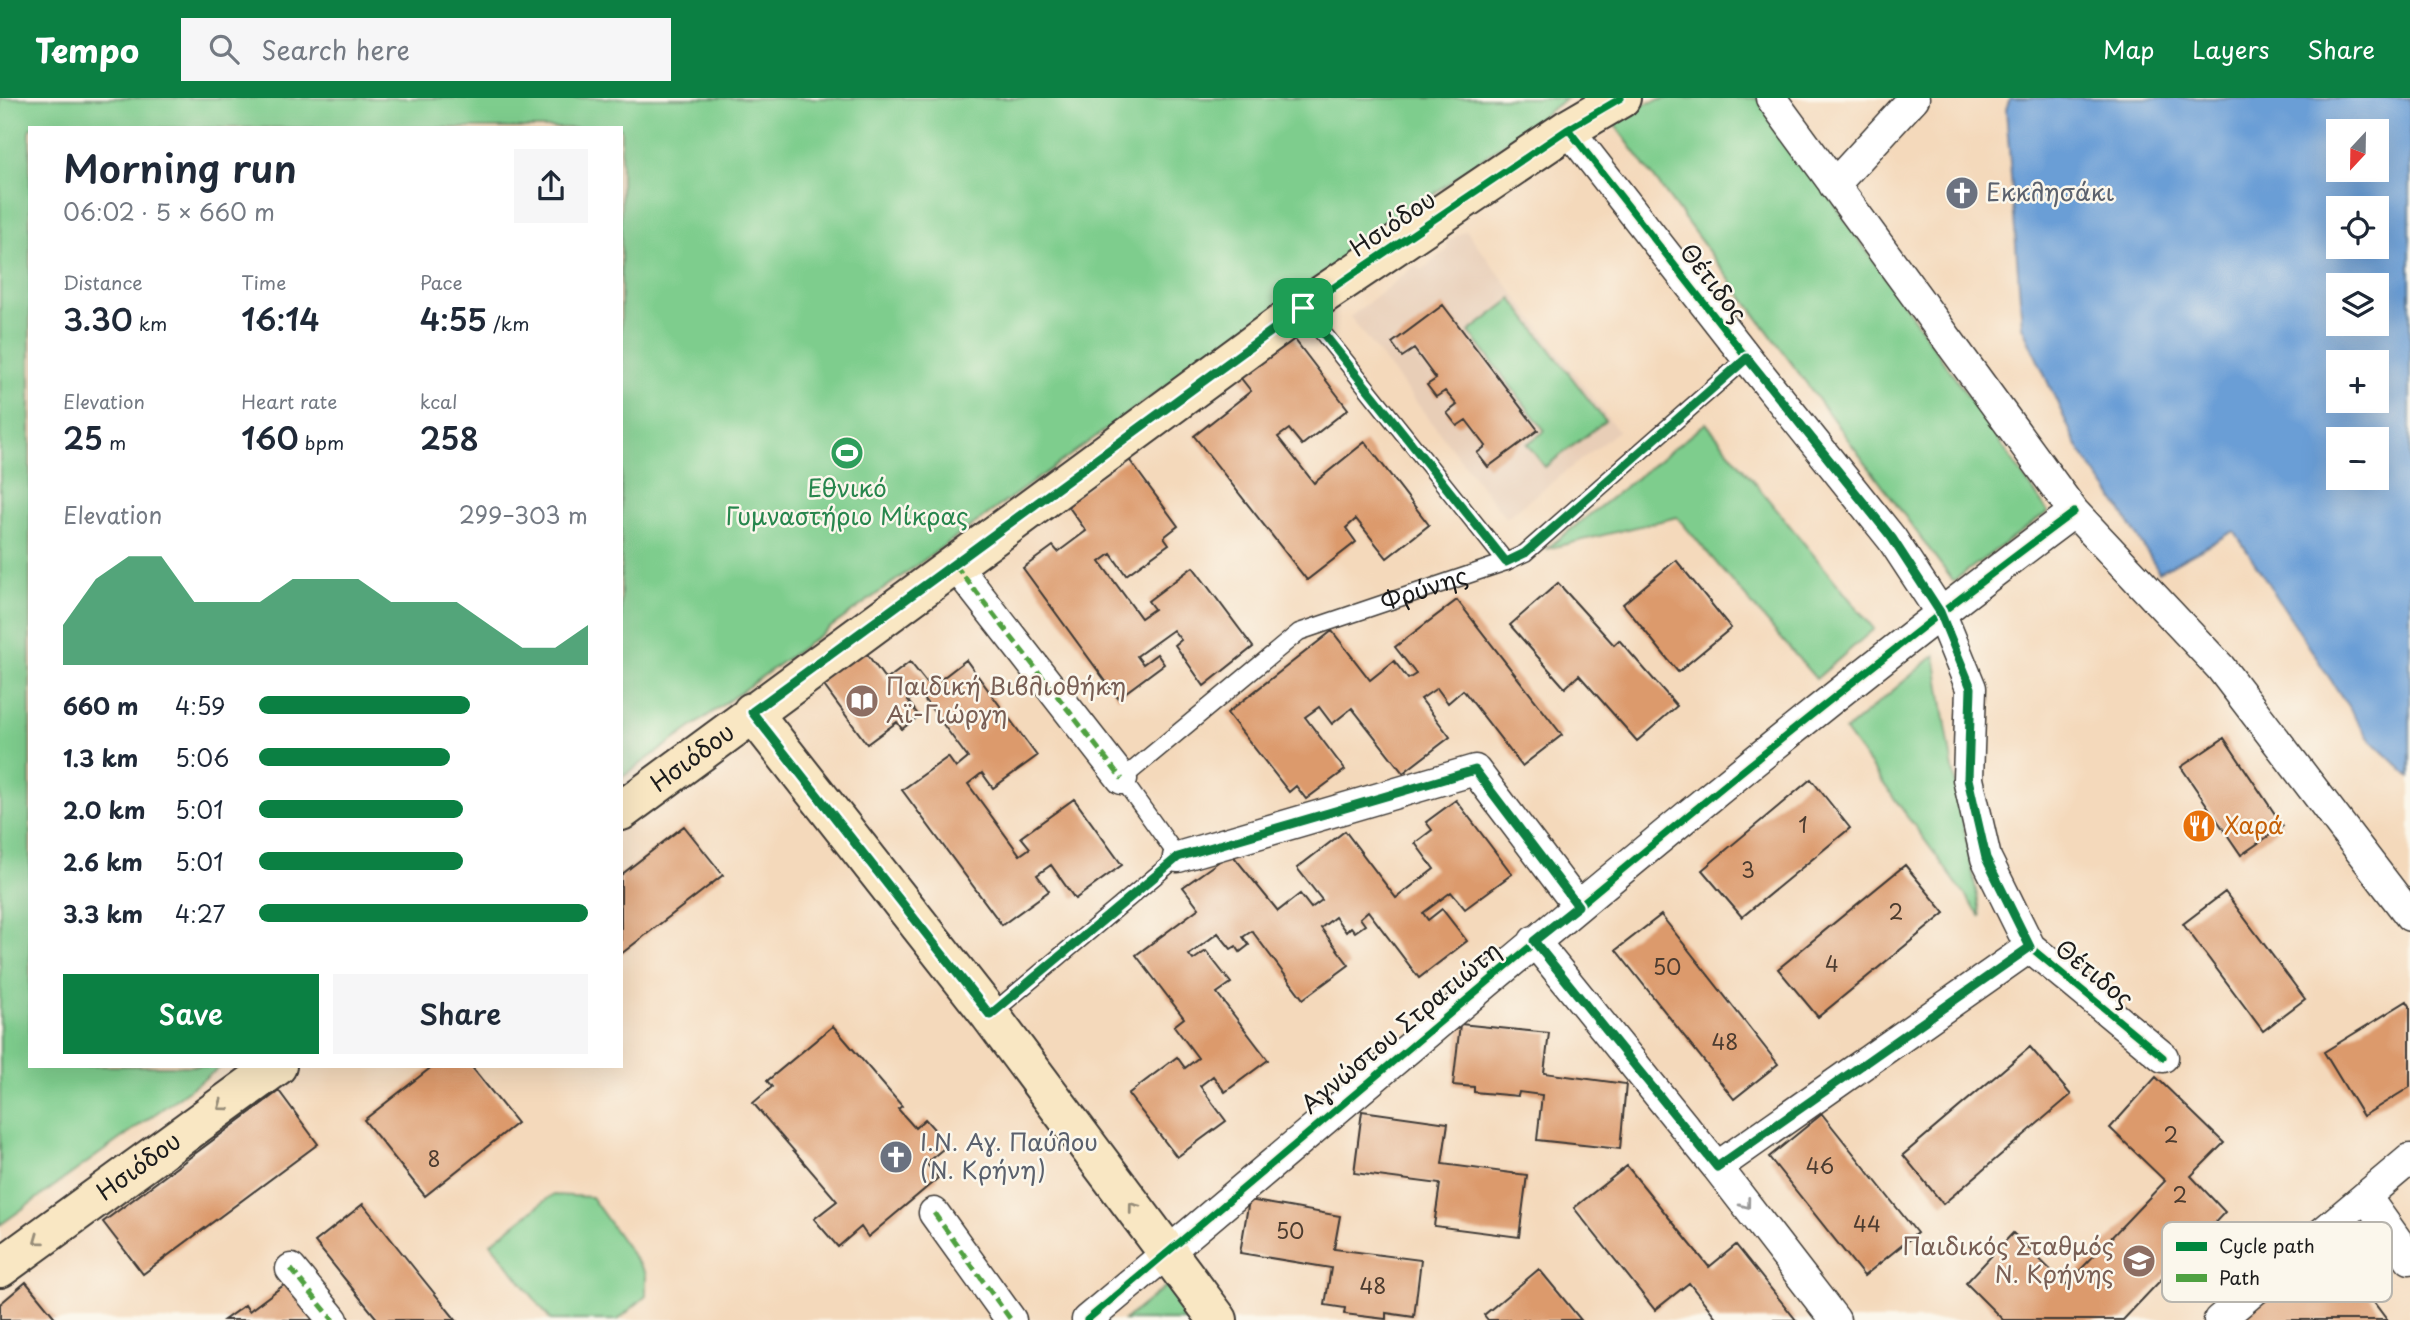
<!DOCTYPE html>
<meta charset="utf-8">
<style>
:root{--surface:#fff;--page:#f6f6f7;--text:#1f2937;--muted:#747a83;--accent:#0b8043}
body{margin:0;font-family:"Playpen Sans",sans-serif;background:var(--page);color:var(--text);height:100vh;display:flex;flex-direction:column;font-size:26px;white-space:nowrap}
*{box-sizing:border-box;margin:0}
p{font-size:23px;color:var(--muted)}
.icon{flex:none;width:38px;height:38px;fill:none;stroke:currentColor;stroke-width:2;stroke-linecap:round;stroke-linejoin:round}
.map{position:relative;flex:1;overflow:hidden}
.details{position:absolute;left:28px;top:28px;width:595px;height:942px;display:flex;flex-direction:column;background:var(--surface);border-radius:0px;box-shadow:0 7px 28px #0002}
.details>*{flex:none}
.needle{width:46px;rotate:202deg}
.controls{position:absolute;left:2326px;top:21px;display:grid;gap:14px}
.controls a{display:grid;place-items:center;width:63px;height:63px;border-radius:0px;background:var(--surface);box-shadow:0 7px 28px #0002;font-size:35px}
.pin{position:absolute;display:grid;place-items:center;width:60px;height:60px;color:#fff;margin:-30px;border-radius:14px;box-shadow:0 4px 10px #0006}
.round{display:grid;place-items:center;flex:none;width:74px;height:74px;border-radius:0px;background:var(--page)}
.summary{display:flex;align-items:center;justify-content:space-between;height:119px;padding:0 35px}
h1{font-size:38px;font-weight:600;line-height:52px}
.metrics{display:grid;grid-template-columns:repeat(3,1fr);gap:10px;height:119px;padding:7px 35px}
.metrics div{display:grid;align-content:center}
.metrics b{font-size:30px;font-weight:600}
.metrics small{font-size:19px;font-weight:400}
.metrics p{font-size:19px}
.chart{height:196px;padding:14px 35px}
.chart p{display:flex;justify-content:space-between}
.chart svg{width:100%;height:126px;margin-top:7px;fill:var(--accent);opacity:.7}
.action{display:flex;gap:14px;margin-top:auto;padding:14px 35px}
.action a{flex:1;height:80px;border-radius:0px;background:var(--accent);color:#fff;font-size:28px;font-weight:600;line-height:80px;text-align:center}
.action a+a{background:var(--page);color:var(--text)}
ul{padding:0 35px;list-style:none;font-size:23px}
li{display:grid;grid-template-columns:112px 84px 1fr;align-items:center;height:52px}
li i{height:18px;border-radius:9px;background:var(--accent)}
header{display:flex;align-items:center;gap:42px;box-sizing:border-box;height:98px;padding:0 35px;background:var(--accent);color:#fff}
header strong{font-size:33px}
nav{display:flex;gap:38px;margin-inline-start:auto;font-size:24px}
.search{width:490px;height:63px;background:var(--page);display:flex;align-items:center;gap:18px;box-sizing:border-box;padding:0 24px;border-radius:0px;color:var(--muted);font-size:26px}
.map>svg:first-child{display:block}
</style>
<header>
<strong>Tempo</strong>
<div class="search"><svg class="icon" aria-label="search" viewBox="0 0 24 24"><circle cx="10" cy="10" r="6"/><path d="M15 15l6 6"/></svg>Search here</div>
<nav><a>Map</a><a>Layers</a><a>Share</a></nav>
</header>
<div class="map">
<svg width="2410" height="1222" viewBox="0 0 2410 1222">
<rect width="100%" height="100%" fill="#fbf7ec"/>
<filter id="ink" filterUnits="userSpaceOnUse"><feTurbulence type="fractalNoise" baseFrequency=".0143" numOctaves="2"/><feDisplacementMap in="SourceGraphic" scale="14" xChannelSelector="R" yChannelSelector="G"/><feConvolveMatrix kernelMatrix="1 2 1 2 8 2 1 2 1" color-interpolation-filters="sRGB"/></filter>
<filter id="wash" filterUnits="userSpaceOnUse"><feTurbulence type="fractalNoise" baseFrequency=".00686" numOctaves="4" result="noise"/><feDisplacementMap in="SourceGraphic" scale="28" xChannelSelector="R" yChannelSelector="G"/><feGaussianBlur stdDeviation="1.57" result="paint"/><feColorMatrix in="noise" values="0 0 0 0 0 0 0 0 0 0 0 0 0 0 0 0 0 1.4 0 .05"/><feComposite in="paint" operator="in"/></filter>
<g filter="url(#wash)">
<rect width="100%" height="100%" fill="#f4d9bb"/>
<path fill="#e8ceb7" d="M1466 132 1618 333 1506 420 1350 219 1415 168 1422 172 1447 152V144Z"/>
<path fill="#7ecd8d" stroke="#4d7454" stroke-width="2" d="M0 0H1567L621 680V30H30V968H222L0 1127Z
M1668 0H1761L2048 414 1953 483 1606 15Z
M1512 201 1605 323 1545 369 1527 346 1545 333 1469 234Z
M1706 325 1874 531 1816 581 1677 419 1546 451Z
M1935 557 1952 666 1981 819 1845 633Z
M552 1097 591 1099 646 1176V1198L618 1222H551L491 1145Z
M1171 1184 1200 1222H1124Z"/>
<path fill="#6a9ed6" stroke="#435d79" stroke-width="2" fill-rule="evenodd" d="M2010 0H2410V679L2368 639 2234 433 2159 474 2118 407 2078 350 2022 228 2006 11ZM2338 33H2376V72H2338ZM2338 110H2376V149H2338ZM2338 187H2376V226H2338ZM2338 264H2376V303H2338ZM2338 341H2376V380H2338Z"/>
<g id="blocks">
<path fill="#dc9a6c" d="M1443 207 1538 332 1488 369 1477 355 1486 348 1466 322 1457 328 1447 315 1457 307 1445 293 1436 299 1427 287 1436 281 1414 251 1402 259 1392 245Z
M1292 238 1348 311 1302 347 1289 331 1278 339 1314 385 1365 344 1429 427 1387 460 1356 421 1346 430 1356 444 1307 482 1194 338 1251 293 1240 279Z
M1128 360 1178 428 1164 439 1169 446 1126 477 1111 456 1100 464 1141 520 1154 511 1148 503 1193 469 1253 549 1204 588 1175 547 1181 542 1173 532 1137 558 1143 566 1157 556 1164 566 1118 600 1023 470 1053 448 1058 454 1086 433 1066 405Z
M1676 462 1731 530 1678 574 1623 506Z
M1558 485 1614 547 1619 542 1677 608 1637 643 1579 577 1565 590 1510 527Z
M1457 502 1562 637 1522 668 1463 592 1448 605 1437 590 1421 601 1450 639 1403 675 1352 610 1332 626 1319 609 1305 619 1345 672 1306 701 1296 688 1289 694 1227 615 1332 533 1370 582 1394 563 1408 581 1416 576 1395 549Z
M862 549 886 582 910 564 926 584 936 577 940 582 966 562 1037 658 993 690 982 675 968 686 1020 757 1030 750 1021 739 1074 701 1122 767 1075 801 1051 767 1037 777 1049 793 1002 827 902 692 948 659 956 670 968 660 931 610 919 595 908 603 919 618 902 631 897 624 867 646 819 581Z
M2224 640 2283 728 2241 757 2181 669Z
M1811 681 1850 730 1742 819 1702 772Z
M1456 702 1512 776 1465 811 1451 794 1423 815 1428 822 1442 811 1467 843 1419 880 1368 813 1360 820 1365 827 1355 834 1351 829 1346 834 1335 819 1321 830 1349 867 1303 901 1252 833 1243 839 1249 847 1240 854 1236 848 1231 851 1218 835 1189 857 1193 862 1206 853 1231 885 1217 895 1268 962 1225 994 1213 978 1200 988 1226 1023 1177 1059 1128 996 1177 959 1185 970 1198 960 1174 928 1184 920 1136 857 1199 810 1183 789 1231 755 1278 813 1300 796 1311 810 1322 802 1297 770 1345 733 1396 800 1434 771 1415 745 1432 732 1426 724Z
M684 728 723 777 621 856V777Z
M1905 767 1945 815 1818 919 1778 871Z
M2225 794 2305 901 2263 933 2183 826Z
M1661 817 1778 966 1734 1001 1616 852Z
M2407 903 2410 908V989L2363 1018 2324 954Z
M1460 926 1549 935 1544 975 1626 986 1620 1051 1537 1042 1542 997 1519 994 1518 998 1474 994V989L1453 987Z
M833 928 902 1008 898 1011 915 1030 925 1021 948 1047 926 1065 938 1080 868 1139 861 1129 838 1149 814 1121 837 1103 753 1005 772 989 767 983Z
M2030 949 2071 997 1943 1106 1903 1057Z
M433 968H471L517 1025 425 1098 364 1022Z
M2156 979 2224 1045 2191 1078 2225 1114 2123 1222H2003L1966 1185 2013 1135 2066 1187 2165 1083 2110 1030Z
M279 993 318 1046 143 1176 103 1124Z
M1362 1013 1448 1025 1442 1066 1527 1077 1519 1139 1434 1128 1440 1086 1354 1075Z
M1822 1016 1917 1135 1864 1178 1769 1059Z
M1627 1068 1709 1169 1736 1147 1796 1222H1718L1689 1185 1655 1212 1574 1110Z
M1249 1102 1340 1118 1334 1151 1421 1162 1414 1219 1386 1215V1221L1344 1216 1345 1210 1325 1207 1331 1170 1240 1155Z
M363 1106 418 1175 456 1222H378L356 1195 315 1144Z
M2323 1136 2387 1222H2230Z
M1539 1171 1581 1222H1488L1484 1217Z
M26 1184 57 1222H0V1206Z
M288 1184 317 1222H224L245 1207 249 1213Z"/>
</g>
</g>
<g filter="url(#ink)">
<use href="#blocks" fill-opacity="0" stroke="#3c3834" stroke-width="2"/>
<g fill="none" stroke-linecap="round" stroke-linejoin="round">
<defs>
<g id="lane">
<path d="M1303 210 1506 464"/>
<path id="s1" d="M990 917 1178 759 1122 681 1299 534 1506 464 1525 455 1747 260"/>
</g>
<path id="street" d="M1771 0 2074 414 2220 569 2410 818
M1568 31 1747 260 1892 441 1940 514 1971 590 1968 681 1986 760 2030 849 2163 959
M1834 87 1914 0
M955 467 1122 681
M1178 759 1475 672 1578 808
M1534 843 1717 1069 1835 1222
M1717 1069 2030 849
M2366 1099 2410 1161
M934 1115 1011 1222
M291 1171 333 1222
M1087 1222C1413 949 1733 668 2074 414
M2219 1222 2410 1061"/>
<g id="secondary">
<path d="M752 614 990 917 1218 1222"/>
<path id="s2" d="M621 713 1303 210 1568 31 1621 0"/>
<path id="s3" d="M0 1170 277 968"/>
</g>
</defs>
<use href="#lane" stroke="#3c3834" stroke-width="19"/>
<use href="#street" stroke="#3c3834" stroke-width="33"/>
<use href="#secondary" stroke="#3c3834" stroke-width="42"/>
<use href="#lane" stroke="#fff" stroke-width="16"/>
<use href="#street" stroke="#fff" stroke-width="30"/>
<use href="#secondary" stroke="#f9e7c3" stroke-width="38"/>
<path stroke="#4fa141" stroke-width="5" stroke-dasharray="10 5" stroke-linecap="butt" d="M955 467 1122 681
M1178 759 1475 672 1578 808
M934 1115 1011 1222
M291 1171 333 1222"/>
<defs>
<path id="cycleway" d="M1568 31 1747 260 1892 441 1940 514 1971 590 1968 681 1986 760 2030 849 2163 959
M752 614 1303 210 1568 31 1621 0
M1087 1222C1413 949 1733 668 2074 414"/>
</defs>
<use href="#cycleway" stroke="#fbf7ec" stroke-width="11"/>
<use href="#cycleway" stroke="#00873e" stroke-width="7"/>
</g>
<defs><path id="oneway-chevron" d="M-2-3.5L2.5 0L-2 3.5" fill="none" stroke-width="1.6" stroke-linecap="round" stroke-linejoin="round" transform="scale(1.75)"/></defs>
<g stroke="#968c78">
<use href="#oneway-chevron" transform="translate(222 1008) rotate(144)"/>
<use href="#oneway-chevron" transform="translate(1133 1109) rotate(-127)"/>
<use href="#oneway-chevron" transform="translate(38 1142) rotate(144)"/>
</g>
<use stroke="#999" href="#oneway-chevron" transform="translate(1746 1106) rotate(53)"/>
</g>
<g fill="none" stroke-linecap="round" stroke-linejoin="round" filter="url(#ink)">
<defs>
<path id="route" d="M1303 210 1506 464 1525 455 1747 260 1892 440 1940 514 1971 590 1968 681 1986 760 2030 849 1717 1069 1534 843 1578 808 1475 672 1178 759 990 917 752 614Z"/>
</defs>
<use href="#route" stroke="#fff" stroke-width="14"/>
<use href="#route" stroke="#0b8043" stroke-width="9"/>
</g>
<defs>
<symbol id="church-disc" viewBox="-11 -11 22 22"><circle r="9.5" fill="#6b7280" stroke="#fbf7ec"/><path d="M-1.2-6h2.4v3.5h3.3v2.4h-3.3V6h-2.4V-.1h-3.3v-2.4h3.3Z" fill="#fff"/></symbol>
<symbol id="stadium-disc" viewBox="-11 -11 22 22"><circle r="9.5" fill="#2e9e5b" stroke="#fbf7ec"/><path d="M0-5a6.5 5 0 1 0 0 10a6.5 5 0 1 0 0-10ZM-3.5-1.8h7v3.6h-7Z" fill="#fff"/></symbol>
<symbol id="library-disc" viewBox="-11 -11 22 22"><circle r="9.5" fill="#8d6e63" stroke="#fbf7ec"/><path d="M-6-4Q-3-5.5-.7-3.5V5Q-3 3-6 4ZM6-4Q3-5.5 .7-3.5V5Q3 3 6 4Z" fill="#fff"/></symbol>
<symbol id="restaurant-disc" viewBox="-11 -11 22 22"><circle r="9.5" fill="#e8710a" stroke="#fbf7ec"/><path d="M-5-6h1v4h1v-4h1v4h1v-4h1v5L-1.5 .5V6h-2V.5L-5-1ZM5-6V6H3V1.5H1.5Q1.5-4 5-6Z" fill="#fff"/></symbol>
<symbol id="school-disc" viewBox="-11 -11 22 22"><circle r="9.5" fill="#8d6e63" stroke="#fbf7ec"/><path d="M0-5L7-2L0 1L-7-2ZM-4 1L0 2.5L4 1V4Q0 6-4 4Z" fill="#fff"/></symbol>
</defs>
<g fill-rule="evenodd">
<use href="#church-disc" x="1943" y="76" width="38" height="38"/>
<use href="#stadium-disc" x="828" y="336" width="38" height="38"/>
<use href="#library-disc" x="843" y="584" width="38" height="38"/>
<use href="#restaurant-disc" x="2180" y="709" width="38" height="38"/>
<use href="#church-disc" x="877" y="1040" width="38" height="38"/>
<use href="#school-disc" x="2120" y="1144" width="38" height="38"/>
</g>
<g text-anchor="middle" stroke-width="5" stroke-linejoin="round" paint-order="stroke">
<g font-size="21" fill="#4c3c30">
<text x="1803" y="735">1</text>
<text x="1748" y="780">3</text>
<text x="1896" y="822">2</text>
<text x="1832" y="874">4</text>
<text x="1667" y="877">50</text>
<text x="1725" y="952">48</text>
<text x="2171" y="1045">2</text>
<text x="434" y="1069">8</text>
<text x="1820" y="1076">46</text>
<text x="2180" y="1105">2</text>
<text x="1867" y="1134">44</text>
<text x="1290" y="1141">50</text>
<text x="1373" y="1196">48</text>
</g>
<g font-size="24" fill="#5b616d" stroke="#fbf7ec" text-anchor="start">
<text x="1986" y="103">Εκκλησάκι</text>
<text x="920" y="1053">Ι.Ν. Αγ. Παύλου<tspan x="920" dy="28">(Ν. Κρήνη)</tspan></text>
</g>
<g font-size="24" fill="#1c1c1c" stroke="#fbf7ec">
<text transform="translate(1393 126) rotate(-34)" y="8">Ησιόδου</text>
<text transform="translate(1713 185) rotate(52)" y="8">Θέτιδος</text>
<text dy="8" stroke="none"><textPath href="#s1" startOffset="704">Φρύνης</textPath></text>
<text dy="8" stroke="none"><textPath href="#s2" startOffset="89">Ησιόδου</textPath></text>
<text transform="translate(2094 876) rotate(39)" y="8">Θέτιδος</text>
<text transform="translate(1401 930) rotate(-40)" y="8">Αγνώστου Στρατιώτη</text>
<text dy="8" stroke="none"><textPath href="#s3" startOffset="172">Ησιόδου</textPath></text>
</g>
<g font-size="24" fill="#27864d" stroke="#fbf7ec">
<text x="847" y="399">Εθνικό<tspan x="847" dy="28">Γυμναστήριο Μίκρας</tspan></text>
</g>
<g font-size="24" fill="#785e54" stroke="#fbf7ec" text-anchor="start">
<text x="886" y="597">Παιδική Βιβλιοθήκη<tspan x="886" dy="28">Αϊ-Γιώργη</tspan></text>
<text x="2114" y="1157" text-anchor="end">Παιδικός Σταθμός<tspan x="2114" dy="28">Ν. Κρήνης</tspan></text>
</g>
<g font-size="24" fill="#c56008" stroke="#fbf7ec" text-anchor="start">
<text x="2224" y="736">Χαρά</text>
</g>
</g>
<rect x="2162" y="1124" width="230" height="80" rx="10" fill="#fbf7ec" stroke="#b8b5ae" stroke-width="2"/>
<rect x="2176" y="1144" width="31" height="9" fill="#00873e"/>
<rect x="2176" y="1176" width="31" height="8" fill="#4fa141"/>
<g font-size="19" fill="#1c1c1c">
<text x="2219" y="1155">Cycle path</text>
<text x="2219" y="1187">Path</text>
</g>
</svg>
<div class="controls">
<a><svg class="needle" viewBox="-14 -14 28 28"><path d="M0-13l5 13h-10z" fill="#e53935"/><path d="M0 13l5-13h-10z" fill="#747a83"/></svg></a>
<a><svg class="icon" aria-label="locate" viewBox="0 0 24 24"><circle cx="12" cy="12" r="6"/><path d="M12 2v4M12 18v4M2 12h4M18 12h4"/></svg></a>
<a><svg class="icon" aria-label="layers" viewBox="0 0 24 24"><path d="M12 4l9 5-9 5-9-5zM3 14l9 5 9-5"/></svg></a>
<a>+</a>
<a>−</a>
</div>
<div class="pin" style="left:1303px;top:210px;background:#1e9e55"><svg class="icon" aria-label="arrive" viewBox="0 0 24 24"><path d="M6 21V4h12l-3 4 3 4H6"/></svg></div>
<section class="details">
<div class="summary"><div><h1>Morning run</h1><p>06:02 · 5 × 660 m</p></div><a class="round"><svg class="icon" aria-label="share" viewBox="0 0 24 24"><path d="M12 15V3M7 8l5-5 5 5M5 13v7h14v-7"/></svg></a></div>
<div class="metrics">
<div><p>Distance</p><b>3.30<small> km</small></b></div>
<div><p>Time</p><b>16:14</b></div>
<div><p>Pace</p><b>4:55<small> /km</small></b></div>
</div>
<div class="metrics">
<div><p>Elevation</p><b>25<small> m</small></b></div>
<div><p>Heart rate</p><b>160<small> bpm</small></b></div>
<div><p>kcal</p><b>258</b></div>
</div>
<div class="chart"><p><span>Elevation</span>299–303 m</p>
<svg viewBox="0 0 160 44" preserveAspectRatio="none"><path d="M0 44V30L10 14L20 6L30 6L40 22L50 22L60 22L70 14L80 14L90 14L100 22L110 22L120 22L130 30L140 38L150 38L160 30V44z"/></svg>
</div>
<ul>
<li><b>660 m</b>4:59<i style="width:64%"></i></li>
<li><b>1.3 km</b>5:06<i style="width:58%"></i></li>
<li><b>2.0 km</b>5:01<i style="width:62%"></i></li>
<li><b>2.6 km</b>5:01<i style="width:62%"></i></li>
<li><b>3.3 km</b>4:27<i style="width:100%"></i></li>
</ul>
<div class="action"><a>Save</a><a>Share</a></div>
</section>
</div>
